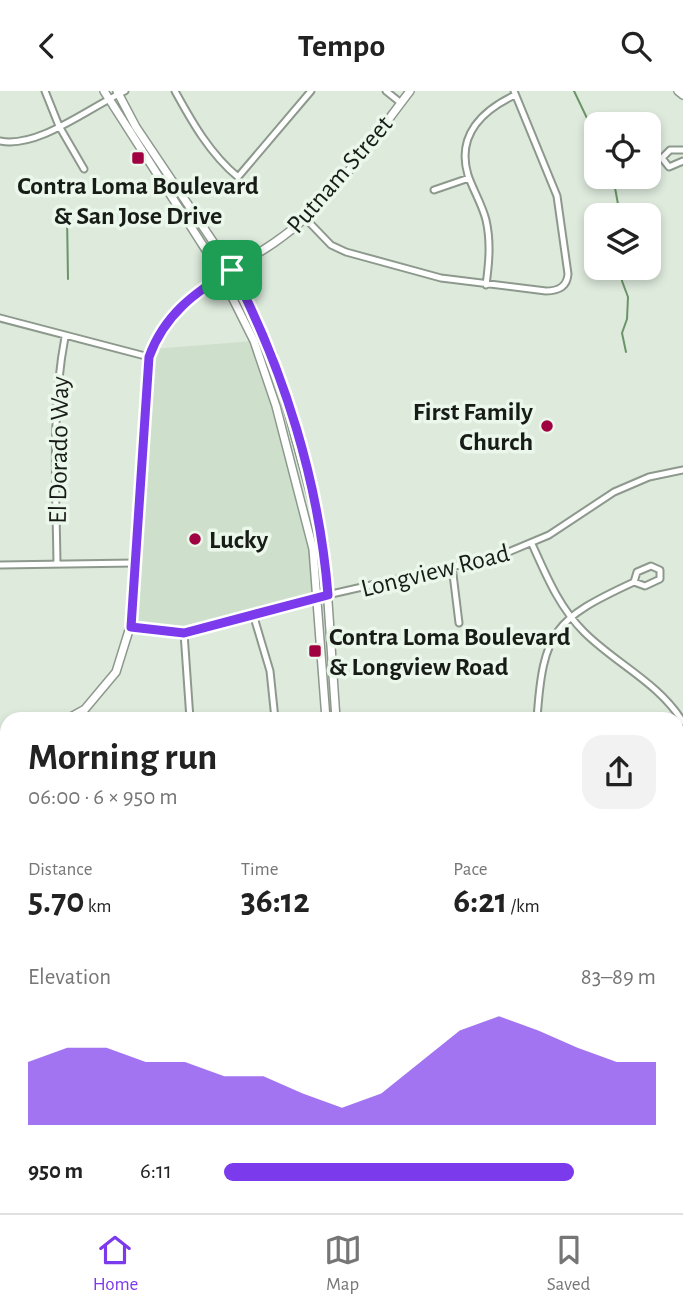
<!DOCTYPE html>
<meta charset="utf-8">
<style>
:root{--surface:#fff;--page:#f2f2f2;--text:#222;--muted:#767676;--line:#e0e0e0;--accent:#7c3aed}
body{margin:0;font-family:"Alegreya Sans",sans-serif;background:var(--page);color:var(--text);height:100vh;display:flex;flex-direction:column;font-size:26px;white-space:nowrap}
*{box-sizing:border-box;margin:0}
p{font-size:23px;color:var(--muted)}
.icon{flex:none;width:38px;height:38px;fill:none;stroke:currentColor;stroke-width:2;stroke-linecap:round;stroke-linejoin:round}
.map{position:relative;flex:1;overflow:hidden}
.sheet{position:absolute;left:0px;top:621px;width:684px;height:502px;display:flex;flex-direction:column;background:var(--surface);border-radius:21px 21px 0 0;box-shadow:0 4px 10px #0003}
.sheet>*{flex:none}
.tools{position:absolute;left:584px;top:21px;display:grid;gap:14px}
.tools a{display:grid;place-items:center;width:77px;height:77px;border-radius:14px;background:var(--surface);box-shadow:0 4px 10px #0003;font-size:35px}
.pin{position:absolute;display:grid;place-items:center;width:60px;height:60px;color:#fff;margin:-30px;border-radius:14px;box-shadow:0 4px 10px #0006}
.round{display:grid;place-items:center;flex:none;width:74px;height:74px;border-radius:21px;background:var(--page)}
.head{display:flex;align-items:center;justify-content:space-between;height:119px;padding:0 28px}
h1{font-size:38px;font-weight:700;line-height:52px}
.metrics{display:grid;grid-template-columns:repeat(3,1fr);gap:10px;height:119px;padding:7px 28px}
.metrics div{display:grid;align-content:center}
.metrics b{font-size:35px;font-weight:700}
.metrics small{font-size:19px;font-weight:400}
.metrics p{font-size:19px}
.chart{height:196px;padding:14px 28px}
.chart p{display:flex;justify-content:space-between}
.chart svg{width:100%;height:126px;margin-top:7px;fill:var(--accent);opacity:.7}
ul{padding:0 28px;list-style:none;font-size:23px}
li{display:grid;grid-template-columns:112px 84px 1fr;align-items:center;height:52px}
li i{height:18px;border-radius:9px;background:var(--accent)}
header{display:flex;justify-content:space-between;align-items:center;height:91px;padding:0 28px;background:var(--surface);font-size:32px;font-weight:700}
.dock{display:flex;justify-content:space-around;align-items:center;height:98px;border-top:2px solid var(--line);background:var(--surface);font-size:19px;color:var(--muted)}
.dock a{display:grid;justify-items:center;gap:4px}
.dock .selected{color:var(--accent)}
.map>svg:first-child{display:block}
</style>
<header><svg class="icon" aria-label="back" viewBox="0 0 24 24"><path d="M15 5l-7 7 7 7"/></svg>Tempo<svg class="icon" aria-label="search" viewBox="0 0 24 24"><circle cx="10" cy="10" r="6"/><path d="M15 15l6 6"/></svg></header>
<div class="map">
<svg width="683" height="1122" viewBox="0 0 683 1122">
<defs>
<pattern id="green-dots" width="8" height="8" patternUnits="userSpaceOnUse" patternTransform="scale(1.75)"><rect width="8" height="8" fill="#b6d4b4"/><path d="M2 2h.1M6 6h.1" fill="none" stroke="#9cb59a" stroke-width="1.8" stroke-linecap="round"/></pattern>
</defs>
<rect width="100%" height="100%" fill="#ddeadc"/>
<path fill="#cee0cc" d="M254 250 305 417 316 507 184 542 130 536 152 258Z"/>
<path fill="url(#green-dots)" d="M7 695V997L0 999V698Z"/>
<path fill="#b6d4b4" d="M0 805 7 810V874L0 878Z"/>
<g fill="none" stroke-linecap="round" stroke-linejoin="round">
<path stroke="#6b9469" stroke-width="2" d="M574 0 597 48
M613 86 620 124
M67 124 68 188
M624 177 622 190 628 206 627 228 622 242 626 261"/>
<defs>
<path id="street" d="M45 0 59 35 84 78
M175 0C192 31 210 63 238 86L311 0
M386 0 401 12
M0 50C38 58 90 16 125 0
M683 59H670L662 67 669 76 683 70
M434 99 469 87
M305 127 331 154 346 161 441 187 546 200C558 200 567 196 568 183L557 105 514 0
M486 194C489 172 491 151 486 129 482 113 473 99 468 84 456 44 483 19 515 4
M0 227 149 266
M532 453C546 484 559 516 584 541 616 573 658 591 683 631
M57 473C56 397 51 320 65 246
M0 474 135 472
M452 475 459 532
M253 523 270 580 275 628
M130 536 184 542 283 514 499 465 549 444 614 401 649 386 683 379
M184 542 190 628
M537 628C543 540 554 528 634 491L645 495 660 488V479L651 475 637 481 634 491
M677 814 683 806
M677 857 683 863
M0 999 7 997
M677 1050 683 1053
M0 1091 7 1093
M60 1116 69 1122
M195 1116 196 1122
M218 1116 229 1122
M308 1116 314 1122
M180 1122 184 1116
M352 1122 356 1116"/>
<path id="secondary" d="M104 0 218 178 254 250 276 315 313 458 326 628
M117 0 136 36 232 179 273 264 324 452 336 628
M678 0 683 4
M67 628 85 618 116 581 130 536 149 266C174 194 254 176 305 127 345 90 377 43 410 0
M0 654 7 652
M408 1122V1116
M417 1122V1116"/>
</defs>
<use href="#street" stroke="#8d998d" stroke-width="9"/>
<use href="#secondary" stroke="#8d998d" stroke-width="10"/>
<use href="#street" stroke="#fff" stroke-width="5"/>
<use href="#secondary" stroke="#fff" stroke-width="7"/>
</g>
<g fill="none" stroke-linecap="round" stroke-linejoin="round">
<defs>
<path id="route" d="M232 179C284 279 319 391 328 504L184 542 131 536 149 266C164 224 195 201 232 179Z"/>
</defs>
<use href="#route" stroke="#fff" stroke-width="14"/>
<use href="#route" stroke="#7c3aed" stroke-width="9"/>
</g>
<g fill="#a00241" stroke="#eaf7ea" stroke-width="2.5">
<rect x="131" y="60" width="14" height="14" rx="3.5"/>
<circle cx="547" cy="335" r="7"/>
<circle cx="195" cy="448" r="7"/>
<rect x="308" y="553" width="14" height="14" rx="3.5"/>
</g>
<g text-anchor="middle" stroke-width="7" stroke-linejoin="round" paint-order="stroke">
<g font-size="26" fill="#181c17" stroke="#eaf7ea">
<text transform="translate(339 83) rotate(-49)" y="9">Putnam Street</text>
<text transform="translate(58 359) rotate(-89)" y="9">El Dorado Way</text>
<text transform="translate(435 479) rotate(-14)" y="9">Longview Road</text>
</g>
<g font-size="26" font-weight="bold" fill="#181c17" stroke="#eaf7ea" text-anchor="start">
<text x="138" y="103" text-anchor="middle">Contra Loma Boulevard<tspan x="138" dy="30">&amp; San Jose Drive</tspan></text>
<text x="533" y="329" text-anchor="end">First Family<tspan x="533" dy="30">Church</tspan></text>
<text x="209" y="457">Lucky</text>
<text x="329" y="554">Contra Loma Boulevard<tspan x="329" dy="30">&amp; Longview Road</tspan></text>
</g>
</g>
</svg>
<div class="tools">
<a><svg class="icon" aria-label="locate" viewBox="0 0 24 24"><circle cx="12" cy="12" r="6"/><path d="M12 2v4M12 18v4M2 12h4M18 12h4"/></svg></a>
<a><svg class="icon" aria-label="layers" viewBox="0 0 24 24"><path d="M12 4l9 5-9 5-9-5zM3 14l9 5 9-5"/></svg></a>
</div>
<div class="pin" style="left:232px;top:179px;background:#1e9e55"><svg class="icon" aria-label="arrive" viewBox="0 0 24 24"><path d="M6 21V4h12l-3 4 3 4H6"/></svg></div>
<section class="sheet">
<div class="head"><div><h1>Morning run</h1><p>06:00 · 6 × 950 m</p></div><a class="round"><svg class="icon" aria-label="share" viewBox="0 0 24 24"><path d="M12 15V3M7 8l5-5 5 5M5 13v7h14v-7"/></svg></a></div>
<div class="metrics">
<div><p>Distance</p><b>5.70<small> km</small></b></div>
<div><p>Time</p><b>36:12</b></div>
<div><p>Pace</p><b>6:21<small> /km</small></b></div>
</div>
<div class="chart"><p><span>Elevation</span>83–89 m</p>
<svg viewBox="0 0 160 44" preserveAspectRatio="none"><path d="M0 44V22L10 17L20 17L30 22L40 22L50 27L60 27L70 33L80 38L90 33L100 22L110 11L120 6L130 11L140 17L150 22L160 22V44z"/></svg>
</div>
<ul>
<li><b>950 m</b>6:11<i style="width:81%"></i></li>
</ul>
</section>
</div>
<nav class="dock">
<a class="selected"><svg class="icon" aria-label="home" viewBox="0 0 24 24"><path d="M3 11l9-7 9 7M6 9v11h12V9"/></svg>Home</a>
<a><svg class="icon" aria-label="map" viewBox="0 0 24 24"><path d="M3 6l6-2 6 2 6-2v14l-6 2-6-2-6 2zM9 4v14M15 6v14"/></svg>Map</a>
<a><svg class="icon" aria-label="saved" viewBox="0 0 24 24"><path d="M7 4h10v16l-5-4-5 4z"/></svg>Saved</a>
</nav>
